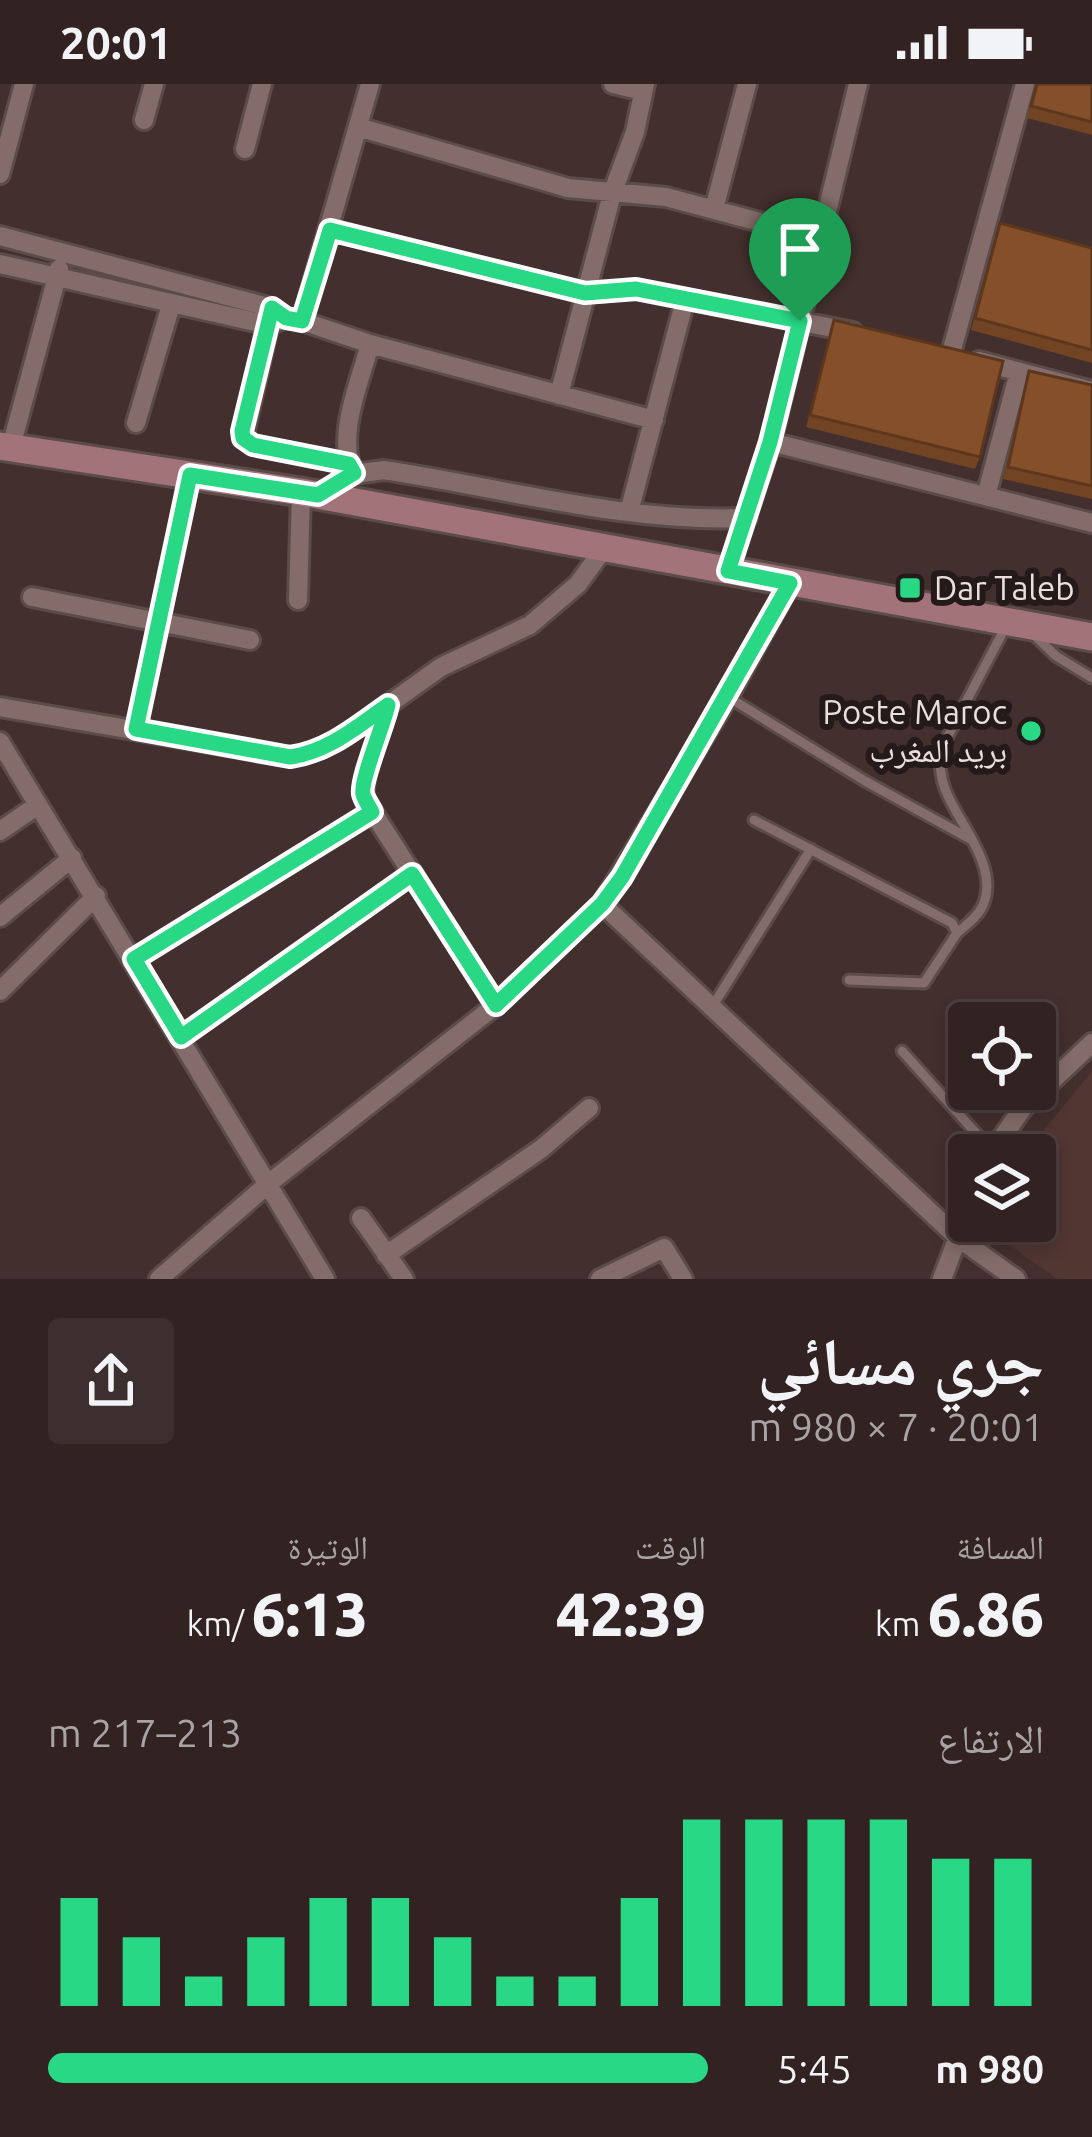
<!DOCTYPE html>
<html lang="ar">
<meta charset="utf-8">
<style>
:root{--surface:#322322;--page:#3d2f2f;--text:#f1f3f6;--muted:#a8a4a5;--line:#4d4040;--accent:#28d885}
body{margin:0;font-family:Ubuntu,"Noto Naskh Arabic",sans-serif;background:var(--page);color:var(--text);direction:rtl;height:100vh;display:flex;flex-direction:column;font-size:45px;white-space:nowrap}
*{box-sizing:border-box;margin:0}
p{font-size:39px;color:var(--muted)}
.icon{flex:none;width:66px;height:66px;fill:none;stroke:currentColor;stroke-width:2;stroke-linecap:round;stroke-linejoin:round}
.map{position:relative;height:1195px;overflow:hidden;direction:ltr}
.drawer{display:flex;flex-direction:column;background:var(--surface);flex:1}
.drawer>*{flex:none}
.controls{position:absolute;left:948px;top:918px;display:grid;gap:24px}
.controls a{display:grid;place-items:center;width:108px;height:108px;border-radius:12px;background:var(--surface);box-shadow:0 6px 18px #0003,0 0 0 3px var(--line);font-size:60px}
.pin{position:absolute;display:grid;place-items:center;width:102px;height:102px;color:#fff;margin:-123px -51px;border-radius:50% 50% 50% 0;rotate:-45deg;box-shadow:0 0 12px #0007}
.pin .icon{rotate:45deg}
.round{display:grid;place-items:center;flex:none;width:126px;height:126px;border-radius:12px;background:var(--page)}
.headline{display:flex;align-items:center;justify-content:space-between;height:204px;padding:0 48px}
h1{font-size:66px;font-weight:800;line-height:90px}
.figures{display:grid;grid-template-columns:repeat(3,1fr);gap:18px;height:204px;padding:12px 48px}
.figures div{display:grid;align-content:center}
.figures b{font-size:60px;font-weight:800}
.figures small{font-size:33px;font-weight:400}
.figures p{font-size:33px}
.chart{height:336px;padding:24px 48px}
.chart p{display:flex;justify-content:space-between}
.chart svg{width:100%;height:216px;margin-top:12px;stroke:var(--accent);stroke-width:6}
ul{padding:0 48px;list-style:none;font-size:39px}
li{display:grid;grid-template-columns:192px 144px 1fr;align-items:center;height:90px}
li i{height:30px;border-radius:15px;background:var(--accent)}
.status{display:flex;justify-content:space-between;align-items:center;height:84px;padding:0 60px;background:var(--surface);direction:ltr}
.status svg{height:33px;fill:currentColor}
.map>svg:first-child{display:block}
</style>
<div class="status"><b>20:01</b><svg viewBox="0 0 49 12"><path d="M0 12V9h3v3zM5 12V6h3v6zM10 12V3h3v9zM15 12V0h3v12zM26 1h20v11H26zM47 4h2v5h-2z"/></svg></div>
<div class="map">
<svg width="1092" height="1195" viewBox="0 0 1092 1195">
<rect width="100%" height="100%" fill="#432f2d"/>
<path fill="#513632" d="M1092 987V1195H1057L976 1137H1035V1071H1023Z"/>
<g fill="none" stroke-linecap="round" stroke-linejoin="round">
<defs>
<path id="lane" d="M1034 551 1056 572 1092 594
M728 613 865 697 972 756
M754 736 952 839 957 849 924 899 849 896
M957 849C966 841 978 833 983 821 1000 782 957 738 945 705 940 692 940 680 940 667L1005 544
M134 875 372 728
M712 923 811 765
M180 953 411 790
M902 967 992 1067"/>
<path id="street" d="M613 0 643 7
M144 36 154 0
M358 43 568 104 666 113 820 154
M245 65 262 0
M0 90 24 0
M714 125 747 0
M330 146 585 209 636 205 853 248
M0 152 272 224 286 234
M0 180 268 241 286 234 302 237 370 0
M270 234 243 354 253 361 349 380
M302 237 370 260 654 336
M951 269 1025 0
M979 277 1092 307
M559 311 612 110 635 48 645 0
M136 339 171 221
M771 358 1092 439
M11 363 59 185
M353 389C336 351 360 298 370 260
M318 411 354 390 384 386C504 404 624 439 747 434
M986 412 1019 288
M629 428 685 216
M728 487 771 358 858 0
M32 513 250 556
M298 516 301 408
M0 623 290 673C328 668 358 642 388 621
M136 645 190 391
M0 658 325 1195
M0 747 38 721
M602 820 957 1153 1016 1195
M0 833 72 774
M0 907 96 812
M496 921 365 716C359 691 382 648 388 621L441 583 530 541 578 500 605 463
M990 1071 1022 1025 1092 959
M361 1134 404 1195
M386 1171 541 1065 589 1024
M159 1195 268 1100 496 921 602 820 728 613 790 499
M600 1195 664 1164 683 1195
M942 1195 969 1124"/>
<path id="secondary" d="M0 362 301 408 1092 553"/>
</defs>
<use href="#lane" stroke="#5b4b49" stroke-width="15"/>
<use href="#street" stroke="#5b4b49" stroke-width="24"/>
<use href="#secondary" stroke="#5b4b49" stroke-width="33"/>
<use href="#lane" stroke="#836c69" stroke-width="9"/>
<use href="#street" stroke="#836c69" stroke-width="18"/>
<use href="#secondary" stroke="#a3737a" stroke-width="27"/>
</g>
<path fill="#724424" d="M1036 0H1092V51L1027 34Z
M1000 139 1092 164V279L971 246Z
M834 236 980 373 975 385 806 343Z
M1029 287 1092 301V415L1003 395Z"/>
<path fill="#854f2a" stroke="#5d371d" stroke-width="3" d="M1037 0H1092V38L1031 22Z
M1000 139 1092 164V266L975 234Z
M834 236 1003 277 980 373 810 331Z
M1029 287 1092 301V402L1008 383Z"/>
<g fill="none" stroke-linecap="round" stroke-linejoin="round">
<defs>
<path id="route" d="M330 146 585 209 636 205 800 237 770 358 728 487 790 499 622 793 602 820 496 921 412 790 181 953 134 875 372 728C370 724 364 715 363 710 360 697 384 640 388 621 358 642 328 668 290 673L136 645 190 391 318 411 354 389 349 380 253 361 243 354 242 347 272 224 286 234 302 237Z"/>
</defs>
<use href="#route" stroke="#fff" stroke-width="24"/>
<use href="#route" stroke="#28d885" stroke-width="15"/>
</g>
<g fill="#28d885" stroke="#231a19" stroke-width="4.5">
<rect x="898" y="492" width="24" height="24" rx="6"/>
<circle cx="1031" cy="647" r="12"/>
</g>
<g text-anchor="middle" stroke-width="12" stroke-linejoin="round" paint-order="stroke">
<g font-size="33" fill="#ebdedc" stroke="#231a19" text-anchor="start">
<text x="934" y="516">Dar Taleb</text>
<text x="1007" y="640" text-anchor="end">Poste Maroc<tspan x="1007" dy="38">بريد المغرب</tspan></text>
</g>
</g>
</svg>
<div class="controls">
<a><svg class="icon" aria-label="locate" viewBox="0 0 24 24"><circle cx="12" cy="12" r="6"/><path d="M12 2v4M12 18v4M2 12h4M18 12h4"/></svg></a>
<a><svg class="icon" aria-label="layers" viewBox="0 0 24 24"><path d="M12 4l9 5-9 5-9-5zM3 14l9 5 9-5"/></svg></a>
</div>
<div class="pin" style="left:800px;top:237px;background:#1e9e55"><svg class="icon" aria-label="arrive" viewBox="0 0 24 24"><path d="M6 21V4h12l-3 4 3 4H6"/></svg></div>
</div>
<section class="drawer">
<div class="headline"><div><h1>جري مسائي</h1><p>20:01 · 7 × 980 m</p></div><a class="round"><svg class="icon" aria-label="share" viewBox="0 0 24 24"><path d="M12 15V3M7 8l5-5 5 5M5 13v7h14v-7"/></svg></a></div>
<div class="figures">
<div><p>المسافة</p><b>6.86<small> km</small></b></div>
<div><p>الوقت</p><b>42:39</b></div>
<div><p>الوتيرة</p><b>6:13<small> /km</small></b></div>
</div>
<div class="chart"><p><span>الارتفاع</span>213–217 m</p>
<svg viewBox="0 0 160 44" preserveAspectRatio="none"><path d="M5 44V22M15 44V30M25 44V38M35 44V30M45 44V22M55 44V22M65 44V30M75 44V38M85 44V38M95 44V22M105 44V6M115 44V6M125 44V6M135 44V6M145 44V14M155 44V14"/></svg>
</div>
<ul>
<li><b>980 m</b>5:45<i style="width:100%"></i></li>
</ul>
</section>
